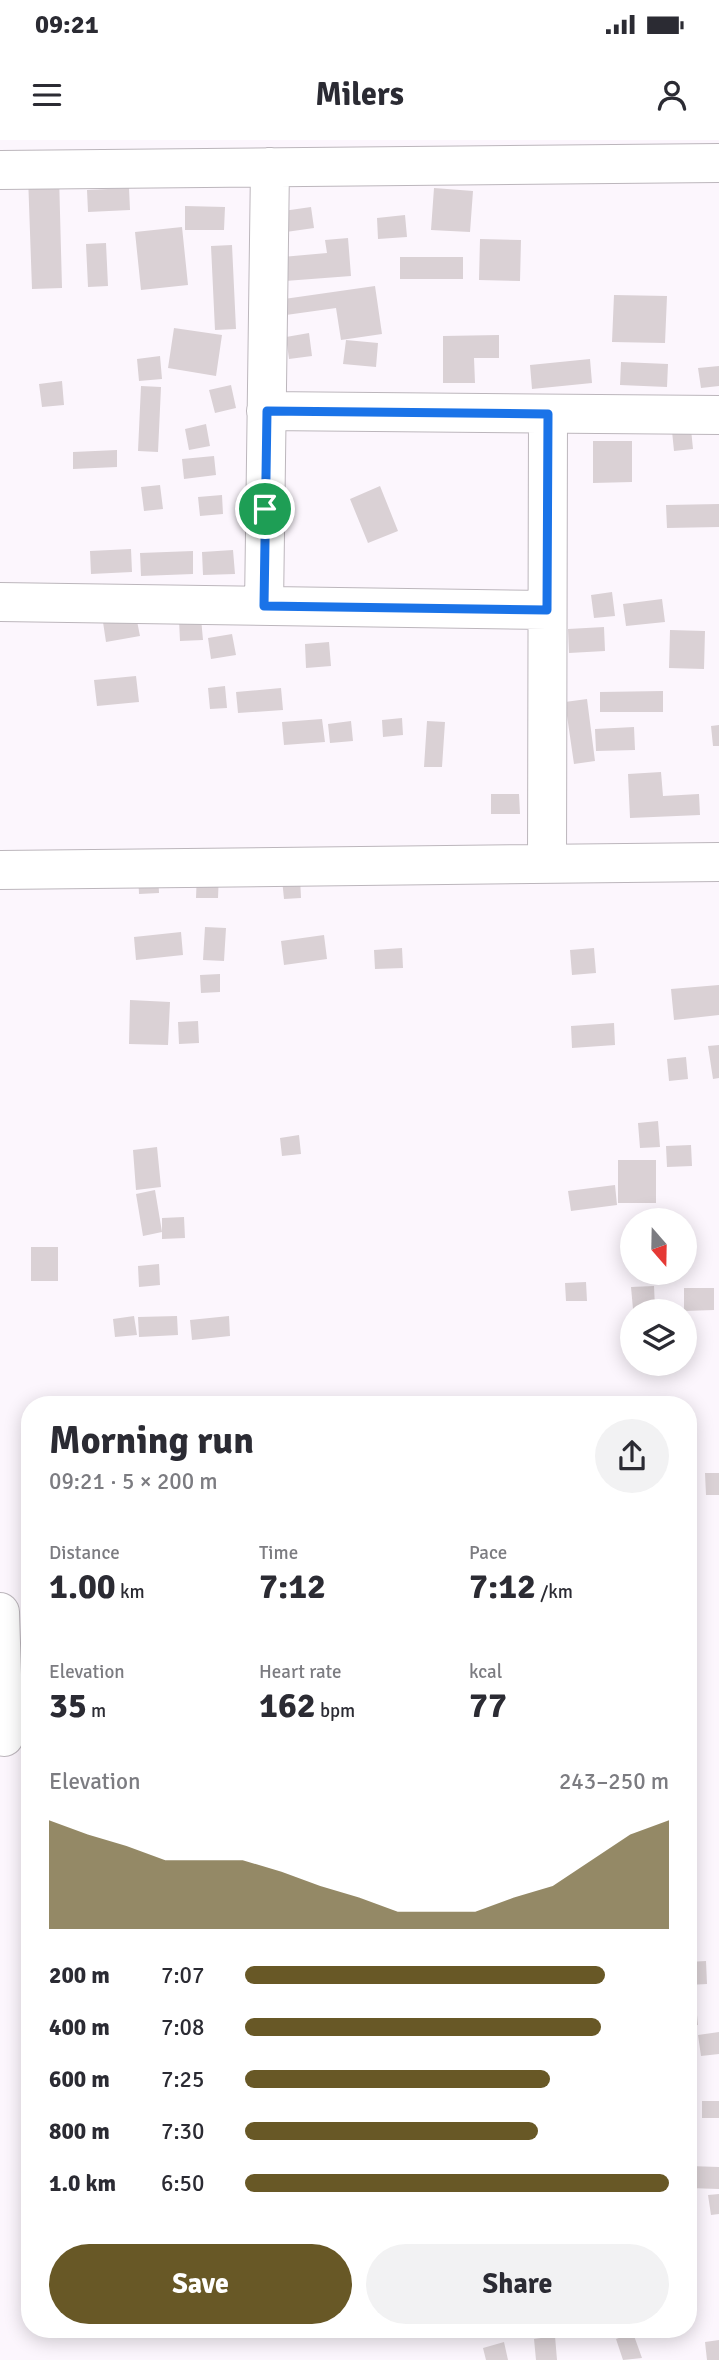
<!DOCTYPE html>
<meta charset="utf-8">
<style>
:root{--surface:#fff;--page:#f2f2f3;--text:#2b2b33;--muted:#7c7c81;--accent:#685826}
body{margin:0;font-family:Signika,sans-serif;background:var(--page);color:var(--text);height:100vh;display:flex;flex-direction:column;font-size:26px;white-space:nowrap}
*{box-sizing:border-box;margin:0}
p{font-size:23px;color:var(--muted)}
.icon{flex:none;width:38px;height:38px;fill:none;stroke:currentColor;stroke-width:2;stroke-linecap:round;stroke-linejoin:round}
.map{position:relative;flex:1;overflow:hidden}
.side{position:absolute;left:21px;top:1256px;width:676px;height:942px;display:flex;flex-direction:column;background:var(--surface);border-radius:28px;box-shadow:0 4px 18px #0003}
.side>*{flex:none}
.needle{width:46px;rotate:160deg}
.controls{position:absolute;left:620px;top:1068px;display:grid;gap:14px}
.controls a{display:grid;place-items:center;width:77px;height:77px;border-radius:50%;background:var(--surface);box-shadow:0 4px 18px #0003;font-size:35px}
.pin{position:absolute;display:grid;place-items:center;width:60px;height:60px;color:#fff;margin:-30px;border:4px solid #fff;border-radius:50%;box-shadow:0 2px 7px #0007}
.round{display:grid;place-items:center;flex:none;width:74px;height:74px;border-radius:37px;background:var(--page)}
.head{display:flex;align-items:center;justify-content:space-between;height:119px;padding:0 28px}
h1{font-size:38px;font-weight:700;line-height:52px}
.stats{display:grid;grid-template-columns:repeat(3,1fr);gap:10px;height:119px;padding:7px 28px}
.stats div{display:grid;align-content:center}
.stats b{font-size:35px;font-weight:700}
.stats small{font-size:19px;font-weight:400}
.stats p{font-size:19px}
.chart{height:196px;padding:14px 28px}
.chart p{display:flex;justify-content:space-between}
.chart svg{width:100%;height:126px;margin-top:7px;fill:var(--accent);opacity:.7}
.button{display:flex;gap:14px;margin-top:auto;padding:14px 28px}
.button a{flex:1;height:80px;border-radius:42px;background:var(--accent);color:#fff;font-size:28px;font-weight:700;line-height:80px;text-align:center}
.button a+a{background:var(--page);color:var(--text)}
ul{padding:0 28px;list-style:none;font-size:23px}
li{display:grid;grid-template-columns:112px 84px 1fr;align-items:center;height:52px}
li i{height:18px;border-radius:9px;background:var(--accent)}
.status{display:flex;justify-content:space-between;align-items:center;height:49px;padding:0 35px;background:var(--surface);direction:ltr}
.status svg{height:19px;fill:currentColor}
header{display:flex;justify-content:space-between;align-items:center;height:91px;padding:0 28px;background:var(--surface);font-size:32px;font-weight:700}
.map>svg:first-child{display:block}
</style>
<div class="status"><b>09:21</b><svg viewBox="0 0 49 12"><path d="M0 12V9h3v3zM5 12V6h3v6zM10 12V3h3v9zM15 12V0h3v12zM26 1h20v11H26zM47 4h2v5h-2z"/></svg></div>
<header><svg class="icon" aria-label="menu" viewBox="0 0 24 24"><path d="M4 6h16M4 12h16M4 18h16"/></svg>Milers<svg class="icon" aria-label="person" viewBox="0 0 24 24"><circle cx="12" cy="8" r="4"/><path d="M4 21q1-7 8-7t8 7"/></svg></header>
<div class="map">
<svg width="719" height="2220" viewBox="0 0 719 2220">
<rect width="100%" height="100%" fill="#fcf6fd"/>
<path fill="#dad1d5" d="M59 35 62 148 32 149 28 36Z
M129 48 130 70 88 72 87 50Z
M434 48 473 51 470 92 431 90Z
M185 66 225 67 224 90H185Z
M311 67 314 88 286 92 283 71Z
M405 75 407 97 378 99 377 78Z
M182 87 188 145 141 150 135 92Z
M348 98 351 136 285 141 282 117 327 113 325 100Z
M480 99 521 100 520 141 479 140Z
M106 103 108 146 88 147 86 104Z
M232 105 236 189 215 190 211 106Z
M400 117H463V139H400Z
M375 146 382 194 341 200 336 168 286 175 284 159Z
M614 155 667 156 665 203 612 202Z
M174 188 222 195 216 236 168 228Z
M309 193 312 216 289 219 286 197Z
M499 195V218H474L475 243H443V196Z
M346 200 378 203 376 227 343 224Z
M160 216 162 239 139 241 137 219Z
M590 219 592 243 532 249 530 225Z
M621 222 668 224 667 247 620 245Z
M719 226V246L701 248 698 228Z
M62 241 64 265 42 267 39 244Z
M231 245 236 268 215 273 209 250Z
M141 246 161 247 158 312 138 311Z
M206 284 210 306 189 310 185 289Z
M691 289 693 309 674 311 672 291Z
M593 301H632V342L593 343Z
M117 310V327L73 329V312Z
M214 316 216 335 184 339 182 319Z
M160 345 163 369 144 371 141 347Z
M380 346 398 391 368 403 350 359Z
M222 355 223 374 200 376 198 357Z
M719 364V387L667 388 666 365Z
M131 409 132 432 91 434 90 411Z
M233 410 235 434 203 435 202 412Z
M193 411V434L141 436 140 413Z
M612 452 615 476 594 478 591 455Z
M662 459 665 482 626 486 623 464Z
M136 476 140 496 106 502 103 482Z
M201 478 203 500 180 501 179 480Z
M604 487 605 511 569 513 568 489Z
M670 490 705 491 704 529 669 528Z
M232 494 236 515 211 519 208 498Z
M329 502 331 526 306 528 305 504Z
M136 536 139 562 97 566 94 540Z
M225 546 227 568 210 569 208 548Z
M281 548 283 570 238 573 236 552Z
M663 551V572H600V552Z
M587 559 595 621 574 624 565 562Z
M402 578 403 595 383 597 382 580Z
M322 579 325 602 284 605 282 582Z
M351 581 353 601 330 603 328 584Z
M427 581 445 582 442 627H424Z
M719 585V606H713L711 586Z
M634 587 635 610 596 611 595 589Z
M661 632 663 656 699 654 700 675 630 678 628 634Z
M491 654H519L520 674H491Z
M158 730 159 753 139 754 138 731Z
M197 732 219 733 218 758H196Z
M300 737 301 758 284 759 282 739Z
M205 787 226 788 224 821 203 820Z
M181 792 183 815 136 820 134 797Z
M324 795 327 819 284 825 281 801Z
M402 808 403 828 375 829 374 810Z
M594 808 596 833 572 835 570 810Z
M220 834V852L201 853 200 835Z
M719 845V875L674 880 671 849Z
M130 860 170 862 168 905 129 904Z
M198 881 199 903 179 904 178 882Z
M614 883 615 905 572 908 571 886Z
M719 905V938L713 939 708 906Z
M686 917 688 939 669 941 667 919Z
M658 981 660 1007 640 1008 638 983Z
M299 995 301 1014 282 1016 280 998Z
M691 1005 692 1026 667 1027 666 1006Z
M157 1007 161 1047 136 1050 133 1010Z
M618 1020H656V1063H618Z
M615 1045 617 1065 571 1071 568 1051Z
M155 1050 162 1092V1078L184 1077 185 1098 162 1099V1092L143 1096 136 1054Z
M31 1107H58V1141H31Z
M159 1124 160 1145 139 1147 138 1126Z
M586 1142 587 1161H566L565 1143Z
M654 1146 655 1168 633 1169 631 1147Z
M684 1148H714V1170L684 1171Z
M134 1176 137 1195 115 1197 113 1179Z
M177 1176 178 1195 139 1197 138 1177Z
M229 1176 230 1196 192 1200 190 1180Z
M705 1333H719V1355H706Z
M688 1366H695L696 1403H688Z
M706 1821 707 1844 688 1845V1822Z
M696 1865 698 1885 688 1886V1866Z
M719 1892V1914L701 1916 698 1895Z
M702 1961H719V1978H702Z
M689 2026 719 2027V2049L688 2048Z
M719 2054V2074L711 2075 708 2055Z
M633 2193 642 2218 623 2220 616 2199Z
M555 2196 557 2220H536L534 2199Z
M719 2200V2220H707L705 2202Z
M504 2202 508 2220H486L483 2208Z"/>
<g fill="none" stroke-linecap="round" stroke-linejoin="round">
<defs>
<path id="minor" d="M0 30 719 23
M266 271 719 275
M0 462 547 470
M264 466 270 27
M547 724 548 274
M0 730 719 722
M0 1472 4 1597"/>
</defs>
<use href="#minor" stroke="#bcb6bc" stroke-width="40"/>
<use href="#minor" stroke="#fff" stroke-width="38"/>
</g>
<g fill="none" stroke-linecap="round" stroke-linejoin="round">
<defs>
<path id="route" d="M267 271 548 274 547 470 264 466Z"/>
</defs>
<use href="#route" stroke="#fff" stroke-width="14"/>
<use href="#route" stroke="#1a73e8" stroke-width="9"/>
</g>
</svg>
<div class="controls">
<a><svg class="needle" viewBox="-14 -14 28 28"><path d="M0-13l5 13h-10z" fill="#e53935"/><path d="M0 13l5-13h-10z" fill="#7c7c81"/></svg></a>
<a><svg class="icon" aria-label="layers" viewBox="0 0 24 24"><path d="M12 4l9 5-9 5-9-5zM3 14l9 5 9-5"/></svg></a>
</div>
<div class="pin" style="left:265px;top:369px;background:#1e9e55"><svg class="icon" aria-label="arrive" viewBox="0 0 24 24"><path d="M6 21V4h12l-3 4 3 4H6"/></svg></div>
<section class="side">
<div class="head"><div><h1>Morning run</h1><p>09:21 · 5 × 200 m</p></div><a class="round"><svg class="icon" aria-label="share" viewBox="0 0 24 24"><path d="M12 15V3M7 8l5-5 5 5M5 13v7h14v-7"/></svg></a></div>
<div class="stats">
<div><p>Distance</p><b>1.00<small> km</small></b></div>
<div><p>Time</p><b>7:12</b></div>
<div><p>Pace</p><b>7:12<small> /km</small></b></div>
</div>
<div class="stats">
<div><p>Elevation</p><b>35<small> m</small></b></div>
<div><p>Heart rate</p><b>162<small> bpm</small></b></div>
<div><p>kcal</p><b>77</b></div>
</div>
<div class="chart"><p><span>Elevation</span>243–250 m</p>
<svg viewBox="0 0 160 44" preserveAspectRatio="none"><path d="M0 44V6L10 11L20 15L30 20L40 20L50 20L60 24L70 29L80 33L90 38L100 38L110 38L120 33L130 29L140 20L150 11L160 6V44z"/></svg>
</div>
<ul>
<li><b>200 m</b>7:07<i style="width:85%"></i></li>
<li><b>400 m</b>7:08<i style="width:84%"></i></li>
<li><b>600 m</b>7:25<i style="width:72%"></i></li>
<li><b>800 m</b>7:30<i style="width:69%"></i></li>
<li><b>1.0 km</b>6:50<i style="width:100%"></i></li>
</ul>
<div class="button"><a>Save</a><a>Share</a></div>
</section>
</div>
